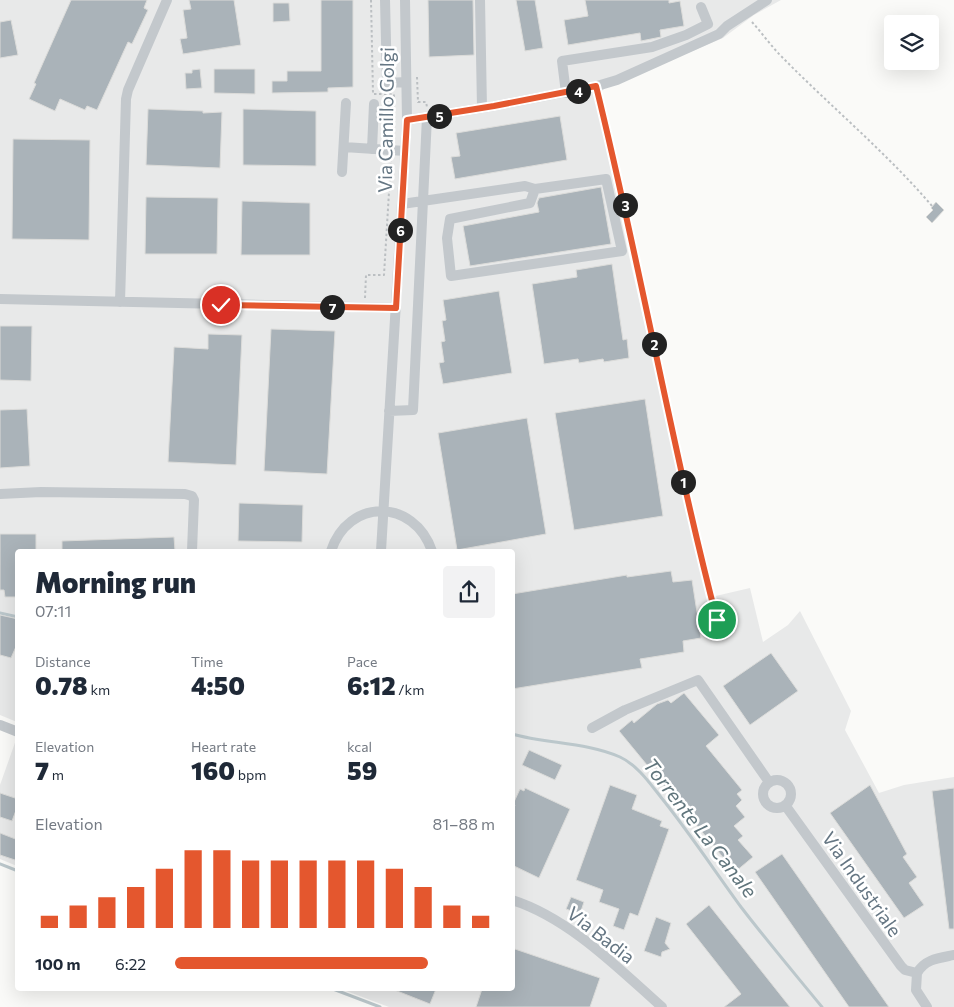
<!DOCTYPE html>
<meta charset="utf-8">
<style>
:root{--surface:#fff;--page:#f2f2f3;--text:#1f2937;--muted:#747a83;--accent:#e4572e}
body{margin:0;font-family:Commissioner,sans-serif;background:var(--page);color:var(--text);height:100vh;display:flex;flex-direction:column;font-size:19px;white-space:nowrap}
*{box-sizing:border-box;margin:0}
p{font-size:16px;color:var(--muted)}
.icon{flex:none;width:28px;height:28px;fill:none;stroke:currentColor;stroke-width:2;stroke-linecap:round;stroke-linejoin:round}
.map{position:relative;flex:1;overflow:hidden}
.sheet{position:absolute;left:15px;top:549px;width:500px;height:442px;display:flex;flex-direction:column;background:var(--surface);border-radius:5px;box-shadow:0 5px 20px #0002}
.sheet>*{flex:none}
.tools{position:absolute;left:884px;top:15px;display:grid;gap:10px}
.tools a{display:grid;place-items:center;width:55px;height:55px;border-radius:5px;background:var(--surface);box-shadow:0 5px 20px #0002;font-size:25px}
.pin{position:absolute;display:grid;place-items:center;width:42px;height:42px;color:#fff;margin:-21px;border:2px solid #fff;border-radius:50%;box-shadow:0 1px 5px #0007}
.km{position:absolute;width:25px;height:25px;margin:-12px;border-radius:50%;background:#222;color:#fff;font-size:14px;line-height:25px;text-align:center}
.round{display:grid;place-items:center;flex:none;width:52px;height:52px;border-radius:5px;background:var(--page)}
.head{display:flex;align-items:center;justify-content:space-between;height:85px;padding:0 20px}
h1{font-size:28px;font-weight:800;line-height:38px}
.metrics{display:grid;grid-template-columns:repeat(3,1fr);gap:8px;height:85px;padding:5px 20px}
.metrics div{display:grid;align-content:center}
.metrics b{font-size:25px;font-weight:800}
.metrics small{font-size:14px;font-weight:400}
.metrics p{font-size:14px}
.chart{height:140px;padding:10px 20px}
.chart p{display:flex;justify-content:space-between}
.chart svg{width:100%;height:90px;margin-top:5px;stroke:var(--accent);stroke-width:6}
ul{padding:0 20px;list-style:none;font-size:16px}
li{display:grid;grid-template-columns:80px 60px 1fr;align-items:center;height:38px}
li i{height:12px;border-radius:6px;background:var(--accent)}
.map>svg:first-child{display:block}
</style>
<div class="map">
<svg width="954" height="1007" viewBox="0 0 954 1007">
<rect width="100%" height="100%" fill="#fafaf8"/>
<path fill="#e8e9e9" d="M0 0H781L754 15 723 38 605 88 602 91 595 93 629 256 707 598 750 588 763 642 788 625 800 611 851 711 845 730 879 793 904 785 954 777V1007H389L341 989H512V551H18L17 722 0 715Z
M17 737V866L0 859V785Z"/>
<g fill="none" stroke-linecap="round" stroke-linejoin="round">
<path stroke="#bbc7cb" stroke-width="3" d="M0 613 18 617
M512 734C547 744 586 742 620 757 637 765 649 782 660 796 689 832 714 870 741 907 767 941 795 974 822 1007
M0 864 18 871
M333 989 380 1007"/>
</g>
<path fill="#aab3b9" stroke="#dcdcda" d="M71 0H147L144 8 148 10 132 44 128 42 97 110 87 106 85 110 60 99 55 111 29 99 36 84 34 83Z
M189 0H234L241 45 183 54 180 39 187 38 183 10 191 9Z
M321 0H353V87L328 88V92L272 93V81H287V71H321Z
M428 0H473L474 55 429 57Z
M516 0H535L543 48 525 51Z
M585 0H669V3L680 1 684 26 660 30 661 37 641 41 640 33 568 45 564 20 588 16Z
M273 3H289L290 21 273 22Z
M11 20 18 55 0 58V22Z
M200 69 202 88 186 89 185 73H192V70Z
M214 69H255V94L214 93Z
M148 109 203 111V113L222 112 220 168 146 165Z
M243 109 316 111V166L243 165Z
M560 116 567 160 455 179 451 157 460 156 456 133Z
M13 139 90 140 89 240 12 239Z
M601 187 611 244 470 266 463 226 539 212 537 203 539 198Z
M146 197 218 198 217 254H145Z
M242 201 310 203V255H241Z
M936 202 944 210 932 223 926 217 933 210 931 208Z
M612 264 623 340 627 339 629 358 604 362 603 359 579 363 578 359 544 364 532 284 577 277 576 270Z
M499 291 512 373 443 384 439 363 444 362 441 342 445 341 442 321 446 320 443 300Z
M0 326H32L31 381 0 380Z
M271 329 335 331 327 474 264 471Z
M208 334 242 335 236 465 168 462 174 347 208 349Z
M645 399 663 516 574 530 555 413Z
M27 409 30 466 0 468V410Z
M527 418 546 534 457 550 438 433Z
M239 503 303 505 302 542 238 541Z
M0 534H36V551H18V597H5L4 590H0Z
M174 537 175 551H62V541Z
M671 571 673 582 692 580 701 638 683 641 684 652 640 659 642 668 512 689V594L627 575V577Z
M0 615 18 619V642L11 658 0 655Z
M771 653 798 691 750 725 723 686Z
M684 693 719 735 706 746 742 790 737 794 742 800 736 806 745 817 734 826 743 836 738 840 753 857 735 872 619 731 632 720 634 723 657 704 668 700 671 703Z
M529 750 562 765 555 780 522 765Z
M610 785 637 795 632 809 662 821 660 826 669 829 638 916 630 913 624 930 613 926 619 909 599 902 603 890 576 880Z
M870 785 907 854 903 857 917 877 909 883 924 905 904 918 830 813Z
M525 788 570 809 539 878 512 865V811L515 805 513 804 520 789 524 791Z
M954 788V929H949L932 791Z
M0 793 18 799V805L12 821 0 817Z
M0 833 18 840V861L0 855Z
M782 854 889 1007H849L755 872Z
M571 897 584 902 580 914 566 909Z
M709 905 790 1007H724L741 994 686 924Z
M656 917 671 923 665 943 670 949 662 952 661 957 644 951Z
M512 948 600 978 590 1007H476L482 989H512Z
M392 989H436L430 1004Z"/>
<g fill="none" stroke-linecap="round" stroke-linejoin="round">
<path stroke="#bbbfc2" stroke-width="2" stroke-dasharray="2.5 2.5" stroke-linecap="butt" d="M371 0 373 94H394
M752 22C762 33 771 46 782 57 831 107 886 152 932 206
M417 77 418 102H426L427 107
M599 96C641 270 672 446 717 620
M392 142 394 94
M365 298 366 275H384L391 159"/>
<path stroke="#c3c8cc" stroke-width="10" d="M385 0 387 83 406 82
M480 0 482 108
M566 93 562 61 652 47 686 35 708 24 701 7
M407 120 494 106 597 86 617 80 719 34 727 26 767 0
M344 147 405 151
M372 149 374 104
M342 172 346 103
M606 179 622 251 451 276 447 238 450 219 530 203 535 189Z
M402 204 525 186 535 189
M0 299 396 308
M120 302 126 99 128 90 167 0
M389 411 413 410 427 117
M0 494 41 492 185 494 192 496 194 500 192 551
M331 551C348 498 414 498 432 551
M381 551 407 120 405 0
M0 725 18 732
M592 728 625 710 698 680 769 782
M763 794a14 14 0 1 1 28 0a14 14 0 1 1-28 0Z
M785 805 901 966 905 970 917 973C925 959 939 958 954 955
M512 900C569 918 618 968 662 1007
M917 973 916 990 927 1007"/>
</g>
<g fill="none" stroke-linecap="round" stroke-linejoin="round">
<defs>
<path id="route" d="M221 305 396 308 407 120 494 106 596 86C640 264 671 443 717 620"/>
</defs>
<use href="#route" stroke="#fff" stroke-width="10"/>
<use href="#route" stroke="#e4572e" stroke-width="6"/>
</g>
<g text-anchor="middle" stroke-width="5" stroke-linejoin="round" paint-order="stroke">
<g font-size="19" fill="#657683" stroke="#fff">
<text transform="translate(386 120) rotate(-89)" y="7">Via Camillo Golgi</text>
<text transform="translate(862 884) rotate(55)" y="7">Via Industriale</text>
<text transform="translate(601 935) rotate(38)" y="7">Via Badia</text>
</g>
<g font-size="20" font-style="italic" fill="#60757c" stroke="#fff">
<text transform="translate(700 828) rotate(52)" y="7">Torrente La Canale</text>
</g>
</g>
</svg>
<div class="tools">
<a><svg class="icon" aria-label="layers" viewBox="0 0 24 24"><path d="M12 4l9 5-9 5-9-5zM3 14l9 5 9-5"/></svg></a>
</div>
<div class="pin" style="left:717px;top:620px;background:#1e9e55"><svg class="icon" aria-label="arrive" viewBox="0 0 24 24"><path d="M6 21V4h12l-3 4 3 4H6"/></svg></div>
<div class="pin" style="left:221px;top:305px;background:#d93025"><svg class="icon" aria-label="check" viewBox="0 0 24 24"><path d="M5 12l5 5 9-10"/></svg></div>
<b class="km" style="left:683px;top:482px">1</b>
<b class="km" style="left:654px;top:344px">2</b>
<b class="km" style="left:625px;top:205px">3</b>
<b class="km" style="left:578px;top:91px">4</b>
<b class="km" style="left:439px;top:116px">5</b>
<b class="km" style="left:400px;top:230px">6</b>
<b class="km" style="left:332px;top:307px">7</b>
<section class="sheet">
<div class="head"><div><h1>Morning run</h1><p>07:11</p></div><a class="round"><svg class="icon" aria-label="share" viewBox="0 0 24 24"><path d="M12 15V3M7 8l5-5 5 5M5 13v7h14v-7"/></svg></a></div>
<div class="metrics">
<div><p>Distance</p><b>0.78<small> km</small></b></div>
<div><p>Time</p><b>4:50</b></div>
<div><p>Pace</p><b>6:12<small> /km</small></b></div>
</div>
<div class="metrics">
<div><p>Elevation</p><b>7<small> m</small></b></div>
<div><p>Heart rate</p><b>160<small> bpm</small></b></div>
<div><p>kcal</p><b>59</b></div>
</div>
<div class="chart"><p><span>Elevation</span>81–88 m</p>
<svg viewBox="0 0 160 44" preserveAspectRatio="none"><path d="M5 44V38M15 44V33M25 44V29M35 44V24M45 44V15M55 44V6M65 44V6M75 44V11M85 44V11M95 44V11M105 44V11M115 44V11M125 44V15M135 44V24M145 44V33M155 44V38"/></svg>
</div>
<ul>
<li><b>100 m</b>6:22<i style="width:79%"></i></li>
</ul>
</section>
</div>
